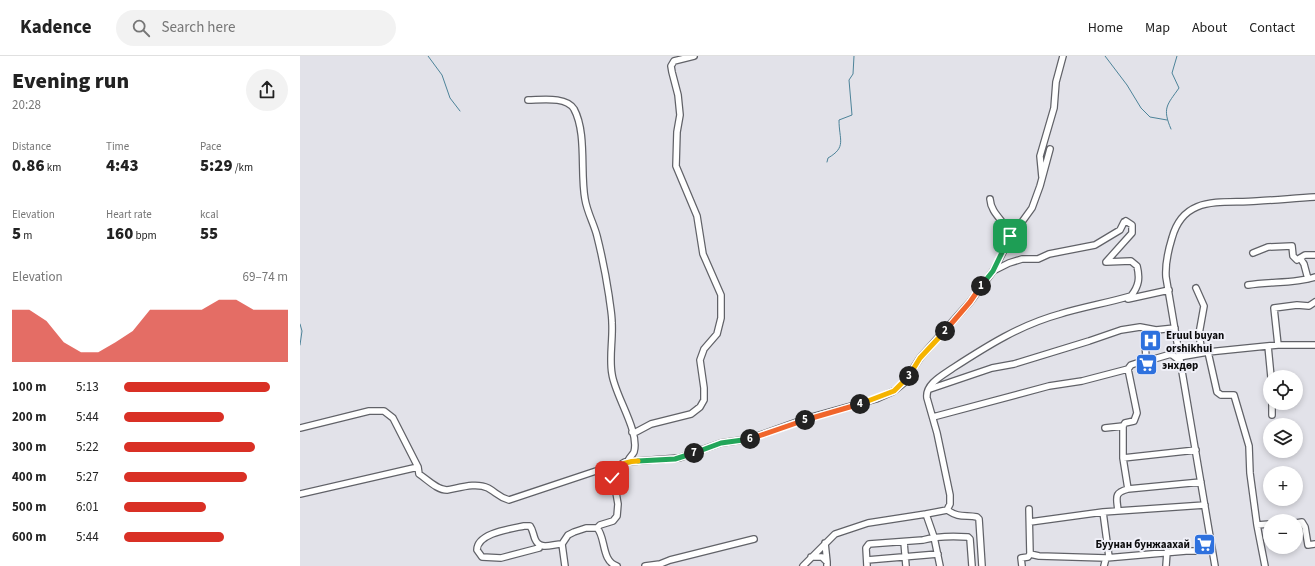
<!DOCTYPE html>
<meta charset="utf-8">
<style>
:root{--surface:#fff;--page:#f2f2f2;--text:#222;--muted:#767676;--line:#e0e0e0;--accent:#d93025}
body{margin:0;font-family:"Source Sans 3",sans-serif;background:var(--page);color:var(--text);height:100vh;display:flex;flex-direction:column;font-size:15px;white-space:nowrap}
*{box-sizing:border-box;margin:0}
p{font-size:13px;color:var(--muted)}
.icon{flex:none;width:22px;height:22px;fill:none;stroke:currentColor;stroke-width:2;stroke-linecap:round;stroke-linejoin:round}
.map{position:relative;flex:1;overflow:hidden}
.details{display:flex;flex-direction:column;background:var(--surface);width:300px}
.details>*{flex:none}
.buttons{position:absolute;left:963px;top:314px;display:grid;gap:8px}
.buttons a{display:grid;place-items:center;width:40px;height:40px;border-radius:50%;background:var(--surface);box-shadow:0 2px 6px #0003;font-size:20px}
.pin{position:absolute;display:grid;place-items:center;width:34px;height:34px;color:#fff;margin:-17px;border-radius:8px;box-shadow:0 2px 6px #0006}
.km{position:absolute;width:20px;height:20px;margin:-10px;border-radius:50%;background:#222;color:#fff;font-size:11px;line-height:20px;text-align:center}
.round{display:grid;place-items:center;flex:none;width:42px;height:42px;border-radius:21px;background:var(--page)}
.head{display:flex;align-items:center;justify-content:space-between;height:68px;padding:0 12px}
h1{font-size:22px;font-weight:800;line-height:30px}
.figures{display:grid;grid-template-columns:repeat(3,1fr);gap:6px;height:68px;padding:4px 12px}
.figures div{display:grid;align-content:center}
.figures b{font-size:17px;font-weight:800}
.figures small{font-size:11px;font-weight:400}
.figures p{font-size:11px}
.chart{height:112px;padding:8px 12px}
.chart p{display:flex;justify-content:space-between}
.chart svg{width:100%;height:72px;margin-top:4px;fill:var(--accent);opacity:.7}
ul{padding:0 12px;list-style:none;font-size:13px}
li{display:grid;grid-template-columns:64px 48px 1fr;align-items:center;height:30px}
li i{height:10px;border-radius:5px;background:var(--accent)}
header{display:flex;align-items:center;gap:24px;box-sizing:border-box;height:56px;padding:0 20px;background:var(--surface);border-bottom:1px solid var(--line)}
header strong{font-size:19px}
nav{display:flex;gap:22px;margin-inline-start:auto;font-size:14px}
.search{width:280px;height:36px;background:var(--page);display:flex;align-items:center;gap:10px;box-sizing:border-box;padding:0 14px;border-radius:22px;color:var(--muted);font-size:15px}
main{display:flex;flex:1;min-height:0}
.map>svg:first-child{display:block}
</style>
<header>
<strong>Kadence</strong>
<div class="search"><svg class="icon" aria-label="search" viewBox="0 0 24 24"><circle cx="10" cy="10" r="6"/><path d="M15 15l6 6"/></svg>Search here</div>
<nav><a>Home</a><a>Map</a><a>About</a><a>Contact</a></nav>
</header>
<main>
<section class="details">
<div class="head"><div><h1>Evening run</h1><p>20:28</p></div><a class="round"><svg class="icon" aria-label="share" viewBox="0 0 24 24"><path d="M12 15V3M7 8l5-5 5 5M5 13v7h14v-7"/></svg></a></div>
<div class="figures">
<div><p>Distance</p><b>0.86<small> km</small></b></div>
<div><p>Time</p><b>4:43</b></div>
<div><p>Pace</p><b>5:29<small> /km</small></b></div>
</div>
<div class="figures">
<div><p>Elevation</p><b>5<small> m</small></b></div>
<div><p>Heart rate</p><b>160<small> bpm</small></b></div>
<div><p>kcal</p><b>55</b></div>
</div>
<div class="chart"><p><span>Elevation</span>69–74 m</p>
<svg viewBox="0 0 160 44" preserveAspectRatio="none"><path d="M0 44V12L10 12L20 19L30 32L40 38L50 38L60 32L70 25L80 12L90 12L100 12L110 12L120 6L130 6L140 12L150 12L160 12V44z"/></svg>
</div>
<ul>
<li><b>100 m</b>5:13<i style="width:89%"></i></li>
<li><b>200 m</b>5:44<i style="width:61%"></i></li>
<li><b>300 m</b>5:22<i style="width:80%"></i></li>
<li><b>400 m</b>5:27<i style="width:75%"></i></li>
<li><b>500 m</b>6:01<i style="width:50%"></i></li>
<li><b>600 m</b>5:44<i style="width:61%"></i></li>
</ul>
</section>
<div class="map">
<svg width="1015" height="510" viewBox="0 0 1015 510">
<rect width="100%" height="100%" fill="#e2e2e9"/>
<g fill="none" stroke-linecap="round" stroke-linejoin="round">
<path stroke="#4d8399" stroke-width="1" d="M128 0 142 19 150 42 160 55
M805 0 827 29 841 52 850 61 867 64
M871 73C862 52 867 49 879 32L872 17 877 0
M527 106 528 102C547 91 539 84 539 64L552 59 549 24 553 18 554 0
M0 268 2 275 0 289"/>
<defs>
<path id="minor" d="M228 44C241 44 266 40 274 53 287 77 280 117 285 143 287 156 294 168 297 180 302 200 306 220 309 240 310 249 312 258 312 267 313 284 309 302 312 318 315 340 340 375 334 396 332 400 328 402 328 406
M742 121 740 100 754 52 756 26 763 0
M711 181 732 152 740 130 750 93
M953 197 968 191 992 190 993 200 997 204 1000 202 1004 208 1008 223
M1000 202 1005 199H1015
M693 215 709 207 722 203H738L749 198 795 189 820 174 824 166
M948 229C970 225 994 228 1015 221
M896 232 904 250 899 278 902 297
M828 243 869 234
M978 289 974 252 997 249 1009 250 1015 246
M968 290 971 321
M908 296 978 289H1015
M879 301 908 296 917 336 921 339H934L949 390 950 417 957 469 965 510
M847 302 854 303 871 298 879 304
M630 333 692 312 714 308 789 285 821 274 840 271 856 274 875 272
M972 347V359
M633 361 749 330 782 325 828 313 831 309 846 304 845 281 851 274
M0 372 69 355H84L93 362 118 411 119 418C128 424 137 434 147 434 159 432 176 426 188 432 197 437 198 441 209 444L299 414 307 412 312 414 325 406 379 402 421 387 449 383 508 362 576 343 594 335 604 327 620 302 670 246 693 215 711 181C707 166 691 159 690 143
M805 372 823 370
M332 376H336L351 368 391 358 400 351 404 344V332L400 304 404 293 417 278 421 262V239L403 198 397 160 376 110 377 76 380 59 378 39 372 16 371 10 374 5 394 0
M823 402 896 394
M828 433 901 426
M0 438 118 411
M729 453 730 498
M647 454C659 462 664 459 677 461L679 463 682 510
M818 455C817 442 813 437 828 433L823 402V370L825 367 834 365 837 357 828 313
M803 456 809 501
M626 458 647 454 650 448V439L637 377 627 342C625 328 643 319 653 312 687 290 720 269 760 258 783 251 807 247 831 240 839 230 840 222 837 210L831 205 806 206 832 177V169L826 165
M730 466 803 456 905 449
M996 467 1002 466 1005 471 1008 489 1015 488
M957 469 970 468
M297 472C306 481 301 505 317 510
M604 486 606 510
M525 487 527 506
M262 488 265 510
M239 492 201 502 182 501 177 494C177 477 210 473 224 470H230C233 474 233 478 235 483 240 495 252 488 262 488L268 479 274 476 286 472H297L300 469 313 465 317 460 318 448 312 414
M511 501H522L527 506V510
M567 504 638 498
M345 510 360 508 370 504 454 483
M503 510 535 478 568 467 626 458 634 481 640 510
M567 510 566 492 569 488 623 484C637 480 653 480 668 481L670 483 672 510
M722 510 721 502 728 501 730 498 739 500 806 502 886 495H912
M804 510 806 502
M866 510 867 496
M915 510 866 221C865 207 868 195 872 182 884 138 922 148 957 145 977 144 996 142 1015 141"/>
</defs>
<use href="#minor" stroke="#616268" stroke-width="8"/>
<use href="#minor" stroke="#fff" stroke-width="5.5"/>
</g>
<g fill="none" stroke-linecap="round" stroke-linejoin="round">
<defs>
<path id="split-1" d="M681 230 693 215 710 180"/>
<path id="split-2" d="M645 275 670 246 681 230"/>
<path id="split-3" d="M609 320 620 302 645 275"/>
<path id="split-4" d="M560 348 594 335 609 320"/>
<path id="split-5" d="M505 364 560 348"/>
<path id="split-6" d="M450 383 505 364"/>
<path id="split-7" d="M394 397 421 387 450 383"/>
<path id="split-8" d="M338 405 375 403 394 397"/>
<path id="split-9" d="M312 422V414C321 409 327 405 338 405"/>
</defs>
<use href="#split-1" stroke="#fff" stroke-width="8"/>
<use href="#split-2" stroke="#fff" stroke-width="8"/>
<use href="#split-3" stroke="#fff" stroke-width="8"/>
<use href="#split-4" stroke="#fff" stroke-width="8"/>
<use href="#split-5" stroke="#fff" stroke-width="8"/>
<use href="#split-6" stroke="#fff" stroke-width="8"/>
<use href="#split-7" stroke="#fff" stroke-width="8"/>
<use href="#split-8" stroke="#fff" stroke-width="8"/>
<use href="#split-9" stroke="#fff" stroke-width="8"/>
<use href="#split-1" stroke="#22a559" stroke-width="5"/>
<use href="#split-2" stroke="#f0652b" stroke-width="5"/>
<use href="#split-3" stroke="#f5b400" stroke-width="5"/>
<use href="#split-4" stroke="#f5b400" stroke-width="5"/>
<use href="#split-5" stroke="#f0652b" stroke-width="5"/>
<use href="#split-6" stroke="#f0652b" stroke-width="5"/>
<use href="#split-7" stroke="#22a559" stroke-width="5"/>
<use href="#split-8" stroke="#22a559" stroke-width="5"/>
<use href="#split-9" stroke="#f5b400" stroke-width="5"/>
</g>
<defs>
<symbol id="hospital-square" viewBox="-11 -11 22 22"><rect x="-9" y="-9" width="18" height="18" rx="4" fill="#2e71de" stroke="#efeff7"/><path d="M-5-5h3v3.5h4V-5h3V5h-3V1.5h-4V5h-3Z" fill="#fff"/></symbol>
<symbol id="supermarket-square" viewBox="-11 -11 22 22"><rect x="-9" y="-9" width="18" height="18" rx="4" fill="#2e71de" stroke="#efeff7"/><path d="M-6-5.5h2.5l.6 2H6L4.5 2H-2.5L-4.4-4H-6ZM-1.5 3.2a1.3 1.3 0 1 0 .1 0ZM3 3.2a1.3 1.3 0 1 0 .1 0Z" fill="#fff"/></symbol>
</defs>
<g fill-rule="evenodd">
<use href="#hospital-square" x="838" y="272" width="25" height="25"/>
<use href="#supermarket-square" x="834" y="296" width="25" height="25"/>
<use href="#supermarket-square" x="892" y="476" width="25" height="25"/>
</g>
<g text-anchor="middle" stroke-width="4" stroke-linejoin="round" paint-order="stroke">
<g font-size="11" font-weight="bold" fill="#0b0b0d" stroke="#efeff7" text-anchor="start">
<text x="866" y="283">Eruul buyan<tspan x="866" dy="13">orshikhui</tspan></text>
<text x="862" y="313">энхдөр</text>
<text x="890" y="492" text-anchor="end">Буунан бунжаахай</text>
</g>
</g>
</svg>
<div class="buttons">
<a><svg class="icon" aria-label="locate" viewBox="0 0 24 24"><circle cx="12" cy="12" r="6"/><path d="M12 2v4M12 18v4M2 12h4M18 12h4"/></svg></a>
<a><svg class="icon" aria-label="layers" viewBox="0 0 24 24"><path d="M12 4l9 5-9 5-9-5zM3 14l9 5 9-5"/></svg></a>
<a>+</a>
<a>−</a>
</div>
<div class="pin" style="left:710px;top:180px;background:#1e9e55"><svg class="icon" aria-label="arrive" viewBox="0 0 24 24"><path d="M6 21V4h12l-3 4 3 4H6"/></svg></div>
<div class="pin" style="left:312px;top:422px;background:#d93025"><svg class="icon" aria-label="check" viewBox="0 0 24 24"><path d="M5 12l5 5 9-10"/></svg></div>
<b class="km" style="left:681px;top:230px">1</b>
<b class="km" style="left:645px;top:275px">2</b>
<b class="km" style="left:609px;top:320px">3</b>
<b class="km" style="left:560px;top:348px">4</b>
<b class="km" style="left:505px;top:364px">5</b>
<b class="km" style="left:450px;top:383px">6</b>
<b class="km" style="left:394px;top:397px">7</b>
</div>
</main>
